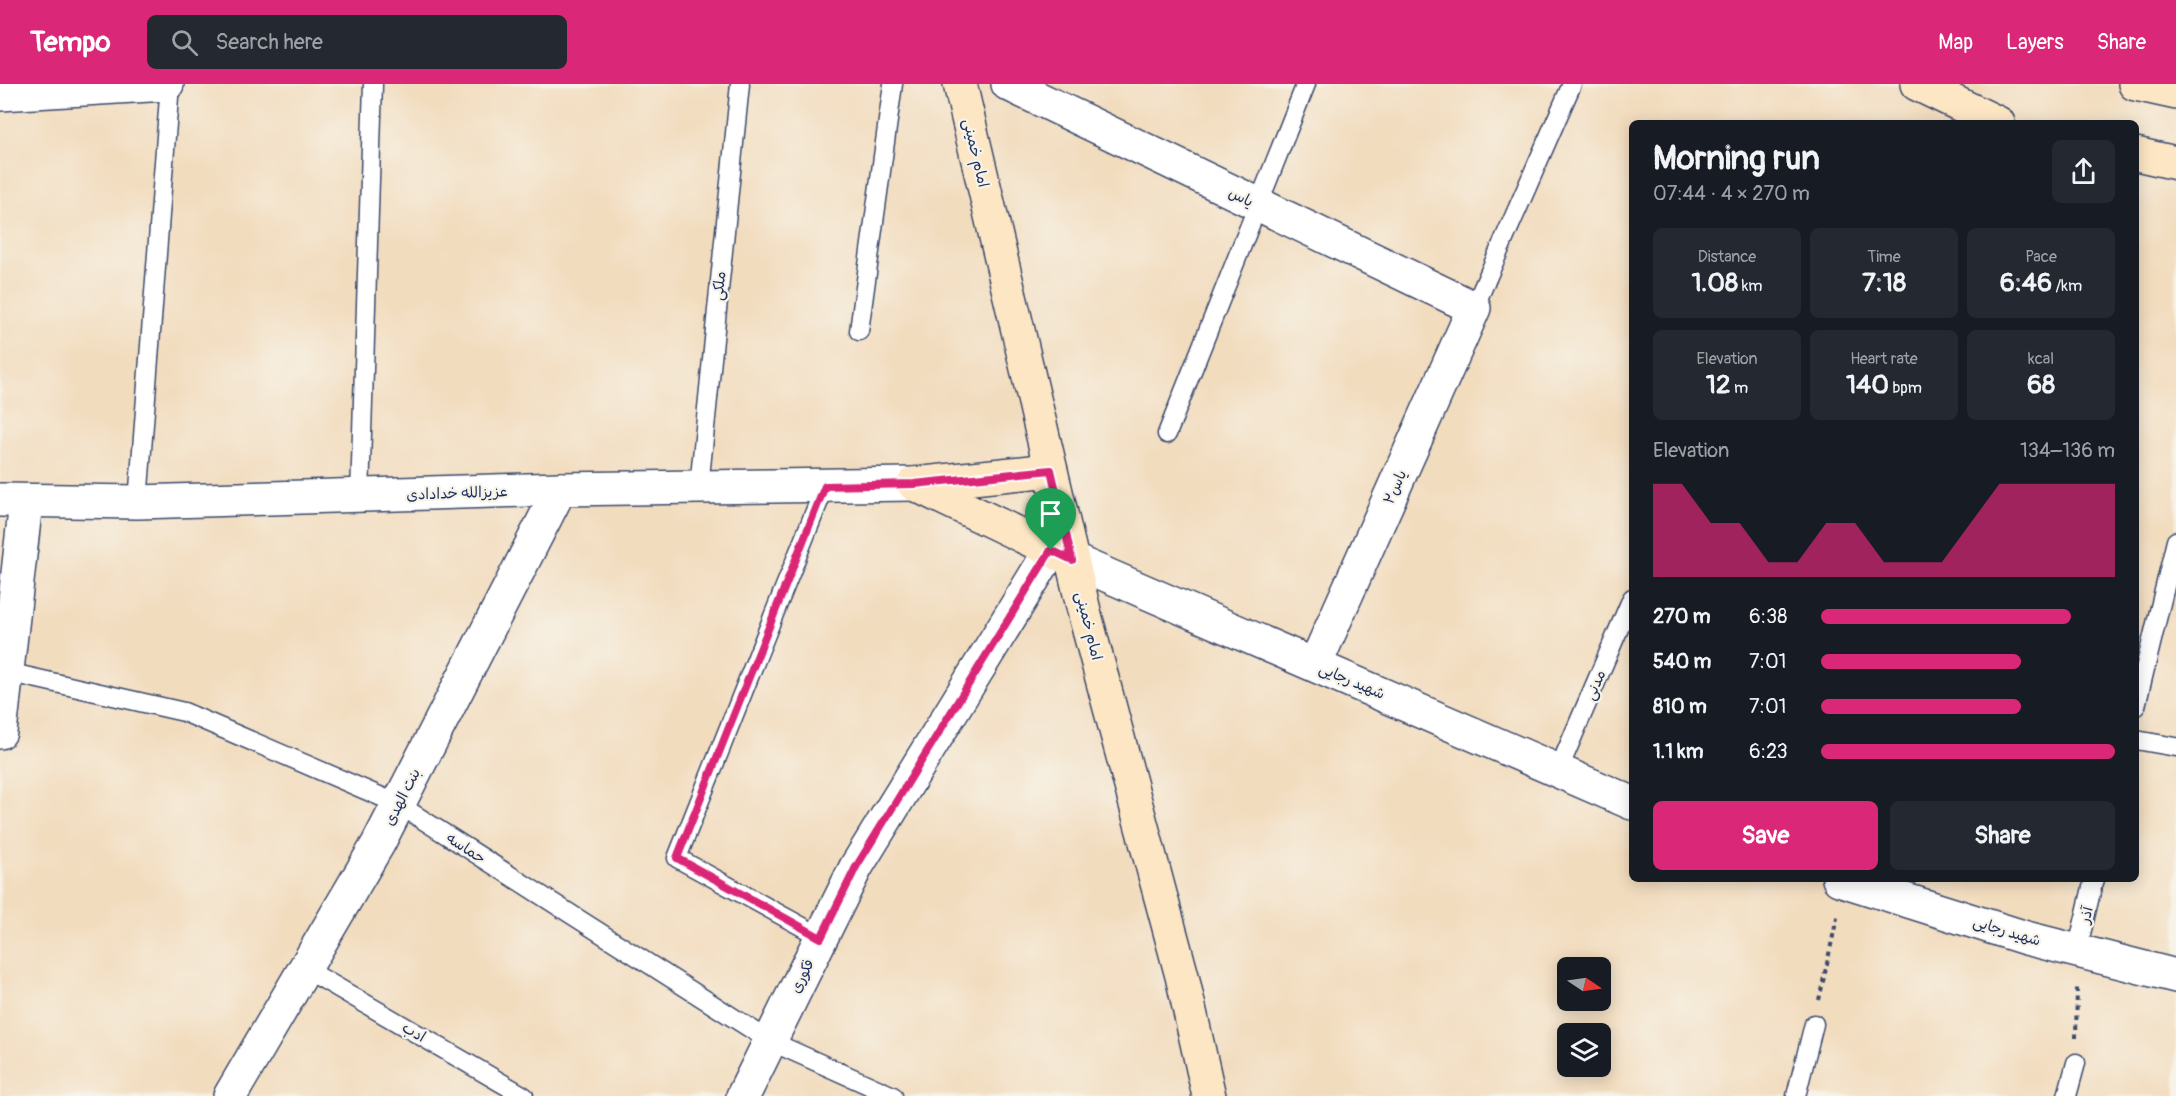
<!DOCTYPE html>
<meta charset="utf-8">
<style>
:root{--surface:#171b24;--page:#242831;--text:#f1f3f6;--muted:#9ea1a6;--accent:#db2777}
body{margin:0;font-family:Pangolin,"Playpen Sans Arabic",sans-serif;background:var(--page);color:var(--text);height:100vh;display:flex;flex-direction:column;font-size:22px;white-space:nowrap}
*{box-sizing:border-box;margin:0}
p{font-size:20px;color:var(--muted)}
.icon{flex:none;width:33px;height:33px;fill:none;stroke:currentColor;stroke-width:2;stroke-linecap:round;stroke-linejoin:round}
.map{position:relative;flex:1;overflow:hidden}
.panel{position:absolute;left:1629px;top:36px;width:510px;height:762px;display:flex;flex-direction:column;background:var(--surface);border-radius:9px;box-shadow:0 3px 15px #0003}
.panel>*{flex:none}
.needle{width:39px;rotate:103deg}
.fabs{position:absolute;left:1557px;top:873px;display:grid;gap:12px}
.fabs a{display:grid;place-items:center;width:54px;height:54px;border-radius:9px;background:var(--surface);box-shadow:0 3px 15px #0003;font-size:30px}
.pin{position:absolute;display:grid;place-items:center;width:51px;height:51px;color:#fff;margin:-62px -26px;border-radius:50% 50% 50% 0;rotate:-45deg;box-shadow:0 0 6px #0007}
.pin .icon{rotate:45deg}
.round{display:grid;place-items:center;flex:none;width:63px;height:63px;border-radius:9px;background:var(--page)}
.headline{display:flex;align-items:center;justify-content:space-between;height:102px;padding:0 24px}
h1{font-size:33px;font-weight:700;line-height:45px}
.metrics{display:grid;grid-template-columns:repeat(3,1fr);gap:9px;height:102px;padding:6px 24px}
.metrics div{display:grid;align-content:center;border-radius:9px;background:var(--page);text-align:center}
.metrics b{font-size:26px;font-weight:700}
.metrics small{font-size:16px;font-weight:400}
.metrics p{font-size:16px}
.chart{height:168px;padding:12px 24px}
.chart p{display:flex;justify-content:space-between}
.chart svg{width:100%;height:108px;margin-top:6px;fill:var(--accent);opacity:.7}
.button{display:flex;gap:12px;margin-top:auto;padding:12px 24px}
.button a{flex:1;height:69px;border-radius:9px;background:var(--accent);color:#fff;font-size:24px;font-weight:700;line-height:69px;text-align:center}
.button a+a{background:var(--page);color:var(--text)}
ul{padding:0 24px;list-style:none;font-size:20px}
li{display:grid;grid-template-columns:96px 72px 1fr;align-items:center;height:45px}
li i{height:15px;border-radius:8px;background:var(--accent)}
header{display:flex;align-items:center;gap:36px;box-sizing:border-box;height:84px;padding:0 30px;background:var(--accent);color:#fff}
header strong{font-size:28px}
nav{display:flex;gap:33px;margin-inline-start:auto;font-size:21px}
.search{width:420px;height:54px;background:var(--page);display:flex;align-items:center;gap:15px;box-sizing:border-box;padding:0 21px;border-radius:9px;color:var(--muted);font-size:22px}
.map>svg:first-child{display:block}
</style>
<header>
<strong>Tempo</strong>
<div class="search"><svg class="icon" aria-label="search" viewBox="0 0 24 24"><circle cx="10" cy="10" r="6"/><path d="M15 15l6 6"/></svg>Search here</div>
<nav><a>Map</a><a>Layers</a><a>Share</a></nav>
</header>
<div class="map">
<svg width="2176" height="1012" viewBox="0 0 2176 1012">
<rect width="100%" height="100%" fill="#f7f3e8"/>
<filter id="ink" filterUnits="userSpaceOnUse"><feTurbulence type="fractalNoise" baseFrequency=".0167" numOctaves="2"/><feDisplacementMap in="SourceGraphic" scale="12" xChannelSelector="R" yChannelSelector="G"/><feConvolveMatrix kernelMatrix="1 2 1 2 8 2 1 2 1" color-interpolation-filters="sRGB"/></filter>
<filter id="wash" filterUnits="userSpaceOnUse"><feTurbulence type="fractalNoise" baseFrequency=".008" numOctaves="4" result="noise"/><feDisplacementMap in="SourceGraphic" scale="24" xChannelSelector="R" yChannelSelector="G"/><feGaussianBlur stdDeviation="1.35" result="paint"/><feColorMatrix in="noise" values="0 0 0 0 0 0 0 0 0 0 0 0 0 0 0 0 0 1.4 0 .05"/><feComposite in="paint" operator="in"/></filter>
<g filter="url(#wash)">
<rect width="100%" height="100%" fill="#f2dcbe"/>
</g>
<g filter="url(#ink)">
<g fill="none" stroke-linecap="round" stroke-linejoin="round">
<defs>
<path id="service" d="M1474 224 1572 0
M859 247 893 0
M1167 350 1306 0
M699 403 740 0
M360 412 373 0
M138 418 170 0
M7 588 184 628 398 720 770 957 893 1012
M2136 622 2176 457
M2136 656 2176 663
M1558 687 1632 514
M821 853 677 774 825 402
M2077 867 2094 795
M304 884 524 1012
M1796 1012 1814 940
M2067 1012 2076 979"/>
<path id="minor" d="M1008 0 1474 224 1315 581
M0 10 167 0
M1072 476 1632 719
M0 648 26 418
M1839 795 2026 854 2176 892
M230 1012 378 760 560 405
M743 1012 856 783 1051 466"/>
<path id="tertiary" d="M0 416 138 418 560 405 914 400"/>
<path id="secondary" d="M960 0 1085 531 1182 892 1209 1012
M1917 0 1998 39
M2135 0 2176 9
M2136 70 2176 79
M914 400 1072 476
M914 400 1051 386"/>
</defs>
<use href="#service" stroke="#3b496c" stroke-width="21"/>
<use href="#minor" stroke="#3b496c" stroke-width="36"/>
<use href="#tertiary" stroke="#3b496c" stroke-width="36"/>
<use href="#secondary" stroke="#3b496c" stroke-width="36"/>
<path stroke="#3b496c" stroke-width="4" stroke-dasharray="4.5 4.5" stroke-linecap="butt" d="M1819 916 1838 829
M2076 954 2077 902"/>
<use href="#service" stroke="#fff" stroke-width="18"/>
<use href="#minor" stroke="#fff" stroke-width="33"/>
<use href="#tertiary" stroke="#fff" stroke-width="33"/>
<use href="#secondary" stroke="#fce6c4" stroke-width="33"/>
</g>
</g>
<g fill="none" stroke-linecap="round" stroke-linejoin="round" filter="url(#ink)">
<defs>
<path id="route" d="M1051 386 1072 476 1051 466 856 783 821 854 677 774 825 402 914 400Z"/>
</defs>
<use href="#route" stroke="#fff" stroke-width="12"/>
<use href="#route" stroke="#db2777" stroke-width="8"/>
</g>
<g text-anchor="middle" stroke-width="4.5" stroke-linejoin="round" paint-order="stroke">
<g font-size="15" fill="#1b2f5e" stroke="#f7f3e8">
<text transform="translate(976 69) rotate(77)" y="5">امام خمینی</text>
<text transform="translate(1241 113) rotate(26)" y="5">یاس</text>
<text transform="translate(719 202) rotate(-84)" y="5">ملکی</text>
<text transform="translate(1395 403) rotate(-66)" y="5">یاس۲</text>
<text transform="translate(457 409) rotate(-2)" y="5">عزیزالله خدادادی</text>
<text transform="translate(1089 542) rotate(76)" y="5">امام خمینی</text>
<text transform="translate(1352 597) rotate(23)" y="5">شهید رجایی</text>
<text transform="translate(1595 601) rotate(-67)" y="5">مدنی</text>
<text transform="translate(402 713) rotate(-63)" y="5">بنت الهدی</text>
<text transform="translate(466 764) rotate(33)" y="5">حماسه</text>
<text transform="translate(2086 831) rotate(-76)" y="5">آذر</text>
<text transform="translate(2007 847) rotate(17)" y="5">شهید رجایی</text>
<text transform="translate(802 892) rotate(-64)" y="5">فکوری</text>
<text transform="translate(414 948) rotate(30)" y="5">ادب</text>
</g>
</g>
</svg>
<div class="fabs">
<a><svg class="needle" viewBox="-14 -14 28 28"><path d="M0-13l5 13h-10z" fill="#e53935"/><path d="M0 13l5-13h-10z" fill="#9ea1a6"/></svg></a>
<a><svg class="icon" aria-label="layers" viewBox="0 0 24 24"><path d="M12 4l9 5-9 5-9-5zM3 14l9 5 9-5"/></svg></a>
</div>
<div class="pin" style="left:1051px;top:466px;background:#1e9e55"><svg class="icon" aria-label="arrive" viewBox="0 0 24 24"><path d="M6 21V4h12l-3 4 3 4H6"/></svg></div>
<section class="panel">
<div class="headline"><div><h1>Morning run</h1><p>07:44 · 4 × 270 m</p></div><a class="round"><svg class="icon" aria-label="share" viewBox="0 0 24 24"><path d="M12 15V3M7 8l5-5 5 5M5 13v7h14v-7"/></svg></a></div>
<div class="metrics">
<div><p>Distance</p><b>1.08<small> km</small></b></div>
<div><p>Time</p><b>7:18</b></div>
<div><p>Pace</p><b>6:46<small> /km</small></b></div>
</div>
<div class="metrics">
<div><p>Elevation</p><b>12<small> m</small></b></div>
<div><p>Heart rate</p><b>140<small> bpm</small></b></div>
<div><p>kcal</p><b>68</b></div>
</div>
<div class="chart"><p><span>Elevation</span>134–136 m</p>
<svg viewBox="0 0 160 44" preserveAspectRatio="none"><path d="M0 44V6L10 6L20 22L30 22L40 38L50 38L60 22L70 22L80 38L90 38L100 38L110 22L120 6L130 6L140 6L150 6L160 6V44z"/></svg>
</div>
<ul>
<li><b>270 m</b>6:38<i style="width:85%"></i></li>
<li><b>540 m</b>7:01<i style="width:68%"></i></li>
<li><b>810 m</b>7:01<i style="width:68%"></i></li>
<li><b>1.1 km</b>6:23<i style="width:100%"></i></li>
</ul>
<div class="button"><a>Save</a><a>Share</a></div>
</section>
</div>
